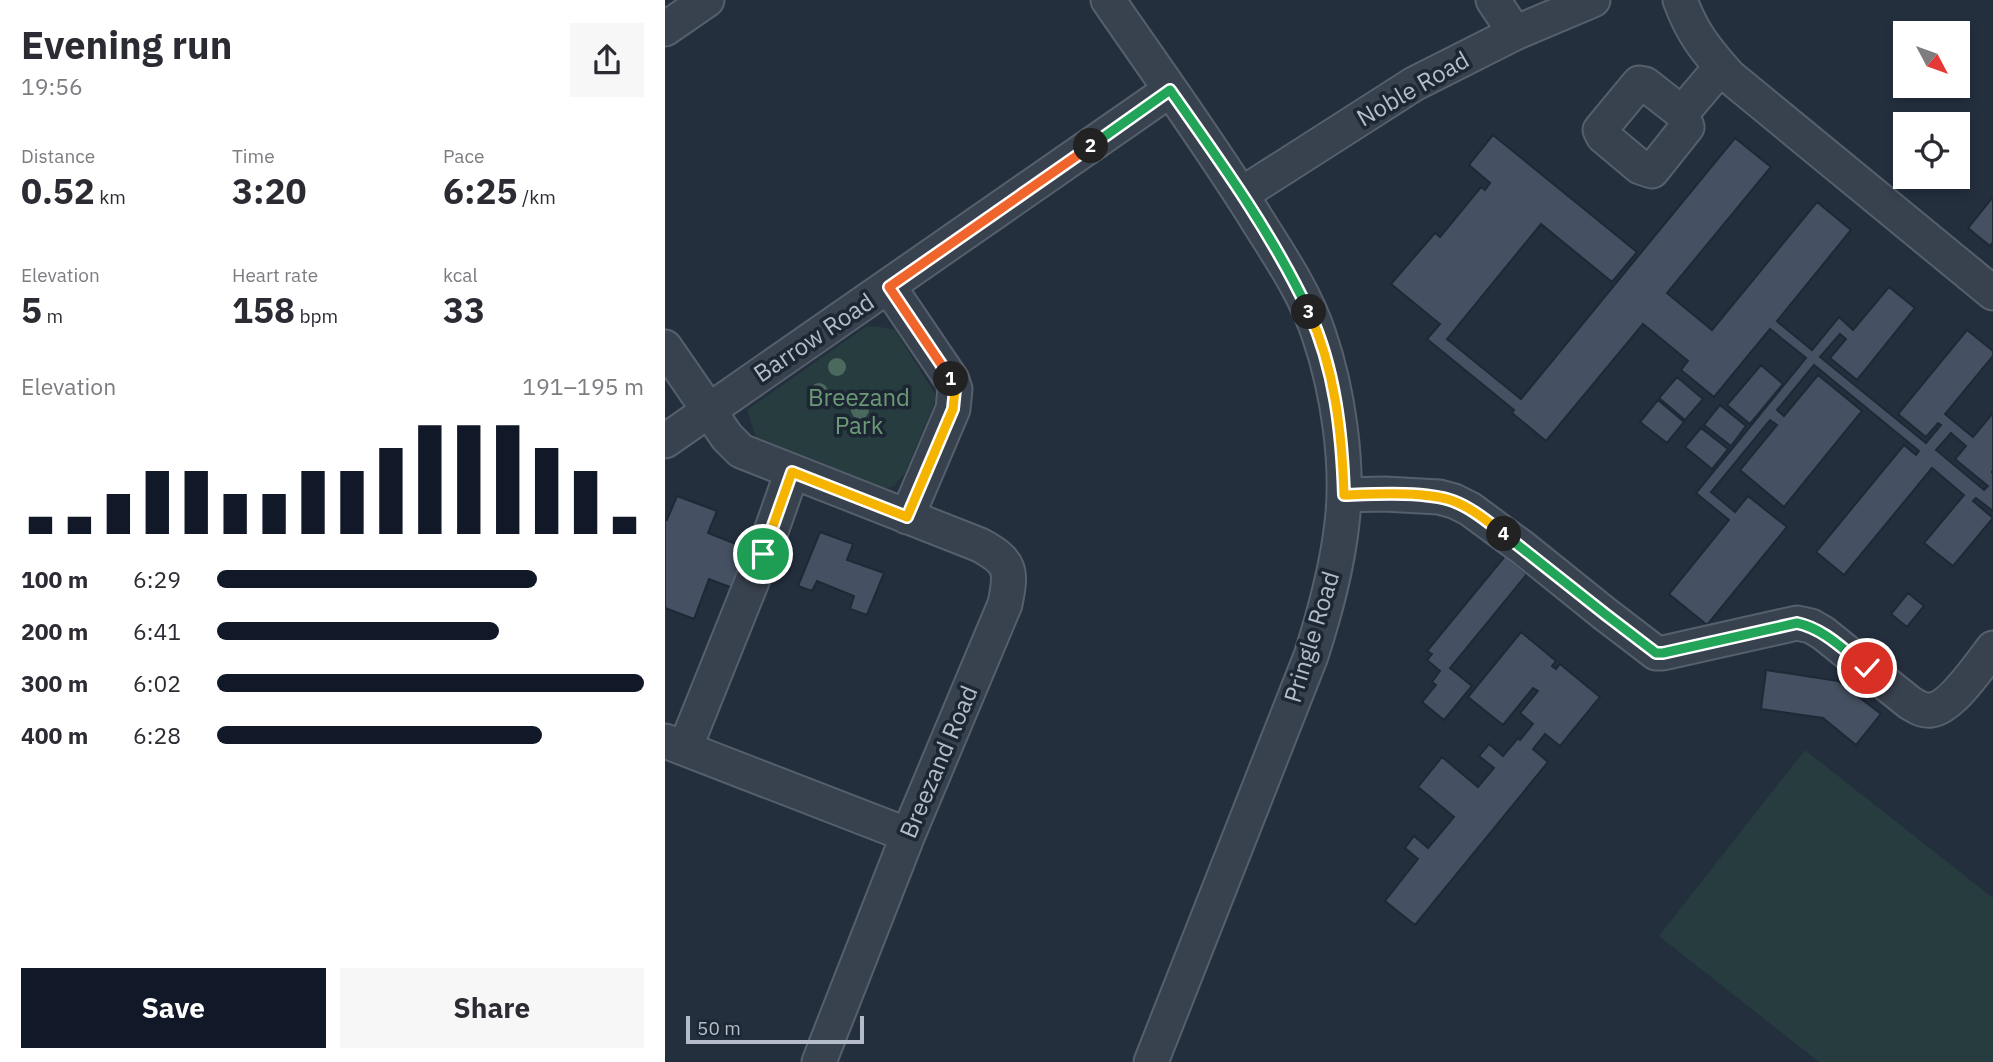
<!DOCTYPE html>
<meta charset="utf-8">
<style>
:root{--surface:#fff;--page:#f7f7f7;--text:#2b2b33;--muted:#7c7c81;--accent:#111827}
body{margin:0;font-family:"IBM Plex Sans",sans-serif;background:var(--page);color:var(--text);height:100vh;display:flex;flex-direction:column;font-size:26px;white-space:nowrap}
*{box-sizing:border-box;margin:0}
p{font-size:23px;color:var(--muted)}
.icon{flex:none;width:38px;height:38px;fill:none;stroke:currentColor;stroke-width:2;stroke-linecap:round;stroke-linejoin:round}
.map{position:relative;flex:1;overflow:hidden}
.panel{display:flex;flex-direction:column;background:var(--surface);width:665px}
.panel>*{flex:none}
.needle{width:46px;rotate:131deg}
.controls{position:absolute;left:1228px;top:21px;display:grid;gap:14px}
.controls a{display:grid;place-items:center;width:77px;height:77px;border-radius:0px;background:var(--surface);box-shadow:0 4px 10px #0003;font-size:35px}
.scale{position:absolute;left:21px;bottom:18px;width:178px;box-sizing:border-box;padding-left:7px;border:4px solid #b4bcc9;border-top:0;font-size:19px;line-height:24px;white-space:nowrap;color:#b4bcc9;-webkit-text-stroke:5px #1d2633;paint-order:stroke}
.pin{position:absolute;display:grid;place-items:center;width:60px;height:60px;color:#fff;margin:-30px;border:4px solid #fff;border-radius:50%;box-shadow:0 2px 7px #0007}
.km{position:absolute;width:35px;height:35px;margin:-18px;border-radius:50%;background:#222;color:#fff;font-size:19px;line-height:35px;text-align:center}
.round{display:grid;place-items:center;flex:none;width:74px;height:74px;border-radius:0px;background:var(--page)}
.overview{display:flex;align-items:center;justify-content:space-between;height:119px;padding:0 21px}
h1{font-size:38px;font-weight:700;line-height:52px}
.figures{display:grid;grid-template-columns:repeat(3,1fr);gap:10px;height:119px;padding:7px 21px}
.figures div{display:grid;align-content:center}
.figures b{font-size:35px;font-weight:700}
.figures small{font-size:19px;font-weight:400}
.figures p{font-size:19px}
.chart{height:196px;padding:14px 21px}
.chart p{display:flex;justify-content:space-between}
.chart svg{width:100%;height:126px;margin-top:7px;stroke:var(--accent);stroke-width:6}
.button{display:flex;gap:14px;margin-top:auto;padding:14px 21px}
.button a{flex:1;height:80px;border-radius:0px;background:var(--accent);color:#fff;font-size:28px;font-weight:700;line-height:80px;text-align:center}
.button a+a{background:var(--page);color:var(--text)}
ul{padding:0 21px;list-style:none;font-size:23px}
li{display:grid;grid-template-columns:112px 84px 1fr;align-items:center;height:52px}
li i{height:18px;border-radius:9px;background:var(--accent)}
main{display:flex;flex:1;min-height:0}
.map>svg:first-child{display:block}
</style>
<main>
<section class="panel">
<div class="overview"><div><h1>Evening run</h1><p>19:56</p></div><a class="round"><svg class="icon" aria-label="share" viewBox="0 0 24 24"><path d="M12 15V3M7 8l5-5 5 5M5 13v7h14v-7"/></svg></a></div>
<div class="figures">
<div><p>Distance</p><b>0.52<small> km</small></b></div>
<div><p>Time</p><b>3:20</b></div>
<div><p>Pace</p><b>6:25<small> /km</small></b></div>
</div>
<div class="figures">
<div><p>Elevation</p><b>5<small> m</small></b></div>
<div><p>Heart rate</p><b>158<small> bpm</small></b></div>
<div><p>kcal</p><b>33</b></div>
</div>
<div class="chart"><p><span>Elevation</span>191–195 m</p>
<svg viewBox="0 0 160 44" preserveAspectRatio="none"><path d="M5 44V38M15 44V38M25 44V30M35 44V22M45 44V22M55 44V30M65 44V30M75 44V22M85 44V22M95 44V14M105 44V6M115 44V6M125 44V6M135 44V14M145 44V22M155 44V38"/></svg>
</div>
<ul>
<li><b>100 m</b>6:29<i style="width:75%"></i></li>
<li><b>200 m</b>6:41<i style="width:66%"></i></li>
<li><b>300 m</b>6:02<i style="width:100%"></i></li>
<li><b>400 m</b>6:28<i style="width:76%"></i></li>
</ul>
<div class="button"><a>Save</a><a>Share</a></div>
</section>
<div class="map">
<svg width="1328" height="1062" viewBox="0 0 1328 1062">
<rect width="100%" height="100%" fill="#242f3e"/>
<path fill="#263c3f" d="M202 326 215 327 230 330 272 397 240 473 229 486 213 491 93 443 82 410Z
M1140 750 1328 898V1062H1154L994 936Z"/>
<path fill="#455162" stroke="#1f2835" stroke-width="2" fill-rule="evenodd" d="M828 135 972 252 947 282 876 224 782 339 856 399 1070 138 1106 167 1002 293 1047 330 1152 202 1186 230 1112 321 1114 323 1147 350 1174 317 1188 330 1224 287 1250 308 1192 380 1165 358 1181 339 1175 334 1155 357 1261 443 1276 425 1273 423 1261 437 1233 414 1302 330 1328 351V356L1280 414 1308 437 1328 413V470L1327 472 1328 474V511L1311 498 1308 501 1328 518 1288 566 1259 543 1299 495 1267 468 1179 575 1151 552 1239 445 1251 455 1254 451 1149 365 1112 410 1119 416 1153 375 1197 411 1119 507 1075 470 1112 425 1105 420 1046 492 1070 512 1083 496 1122 527 1042 625 1004 594 1064 520 1031 493 1141 358 1105 329 1049 397 1016 370 1023 361 978 324 881 441 847 413 849 410 762 339 775 324 726 284 770 233 775 237 816 187 820 190 825 183 804 165ZM1286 433 1301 446 1290 459 1323 486 1319 490 1271 450Z
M1328 197V242L1325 246 1303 228Z
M1096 365 1118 384 1085 424 1062 405Z
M1012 377 1038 399 1020 420 994 398Z
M993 400 1019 422 1002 443 975 422Z
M1055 405 1081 426 1066 446 1039 425Z
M1036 428 1063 449 1047 469 1020 447Z
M12 496 52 511 43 533 96 554 81 593 44 579 29 619 0 608V519L2 520Z
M155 532 188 544 182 560 219 573 202 615 185 609 189 596 152 581 147 591 133 586Z
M840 556 862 574 785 668 807 686 779 720 757 702 771 685 767 682 775 671 762 660 767 654 762 651Z
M1243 593 1259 606 1242 627 1226 614Z
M856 632 891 661 887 666 891 669 895 664 935 697 895 746 880 734 868 749 883 762 750 925 720 901 753 859 740 848 749 836 763 848 789 817 753 787 777 757 813 787 829 768 814 756 824 744 838 756 853 738 855 740 868 724 855 713 873 691 868 688 838 725 803 697Z
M1101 670 1173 681 1216 714 1191 745 1158 718 1096 709Z"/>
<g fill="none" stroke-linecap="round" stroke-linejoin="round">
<defs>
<path id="minor" d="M443 0C494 74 547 147 594 223 616 258 641 295 654 335 673 391 684 464 677 523 672 569 660 612 646 656L486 1062
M828 0 850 33
M1015 0C1027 33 1041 50 1064 76L1328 293
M0 29 42 0
M974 83 980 84 1017 113 1022 127 987 171 975 167 938 136 935 130Z
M1017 113 1056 67
M577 194 749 84 850 33 928 0
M224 287 287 380 290 389 288 409 242 517
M0 347 62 437 76 451 315 545C346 562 347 570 340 604L243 835 154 1062
M0 441 505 90
M679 495 719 494 774 497 789 501 805 509 858 548 940 614 991 653H998L1132 623 1146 626 1158 633 1245 703C1252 707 1257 711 1266 710 1286 708 1315 665 1328 648
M0 741 243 835
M20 748 98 554 127 472"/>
</defs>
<use href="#minor" stroke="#565f6c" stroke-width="37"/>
<use href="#minor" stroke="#38414e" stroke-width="33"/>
</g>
<g fill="#4b6a5d">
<circle cx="172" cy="367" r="9"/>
<circle cx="154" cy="392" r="9"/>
<circle cx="195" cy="410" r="9"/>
</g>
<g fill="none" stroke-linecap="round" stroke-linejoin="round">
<defs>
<path id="split-1" d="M98 554 127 472 242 517 288 409 290 389 286 379"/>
<path id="split-2" d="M286 379 224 287 426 146"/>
<path id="split-3" d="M426 146 505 90C555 161 607 233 644 312"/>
<path id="split-4" d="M644 312C670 369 677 433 679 495 709 494 761 491 788 501 807 508 823 522 839 534"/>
<path id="split-5" d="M839 534 940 614 991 653H998L1132 623C1160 629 1180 651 1202 668"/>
</defs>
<use href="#split-1" stroke="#fff" stroke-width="14"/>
<use href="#split-2" stroke="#fff" stroke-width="14"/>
<use href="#split-3" stroke="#fff" stroke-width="14"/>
<use href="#split-4" stroke="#fff" stroke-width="14"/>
<use href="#split-5" stroke="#fff" stroke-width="14"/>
<use href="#split-1" stroke="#f5b400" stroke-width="9"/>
<use href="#split-2" stroke="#f0652b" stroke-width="9"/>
<use href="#split-3" stroke="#22a559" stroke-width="9"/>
<use href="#split-4" stroke="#f5b400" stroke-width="9"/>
<use href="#split-5" stroke="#22a559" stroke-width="9"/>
</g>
<g text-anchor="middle" stroke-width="7" stroke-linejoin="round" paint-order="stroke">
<g font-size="24" fill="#b4bcc9" stroke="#1d2633">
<text transform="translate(748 89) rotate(-30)" y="8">Noble Road</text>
<text transform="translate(149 338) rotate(-34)" y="8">Barrow Road</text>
<text transform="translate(647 637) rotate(-73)" y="8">Pringle Road</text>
<text transform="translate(274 762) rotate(-67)" y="8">Breezand Road</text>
</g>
<g font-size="24" fill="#6b9a76" stroke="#1d2633">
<text x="194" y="406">Breezand<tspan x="194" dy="28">Park</tspan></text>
</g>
</g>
</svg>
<div class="controls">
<a><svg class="needle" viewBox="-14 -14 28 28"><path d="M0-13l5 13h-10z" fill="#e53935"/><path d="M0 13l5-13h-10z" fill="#7c7c81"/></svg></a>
<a><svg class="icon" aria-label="locate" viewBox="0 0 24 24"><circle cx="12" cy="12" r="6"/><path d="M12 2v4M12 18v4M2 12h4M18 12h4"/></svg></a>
</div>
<div class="scale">50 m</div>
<div class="pin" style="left:98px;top:554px;background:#1e9e55"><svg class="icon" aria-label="arrive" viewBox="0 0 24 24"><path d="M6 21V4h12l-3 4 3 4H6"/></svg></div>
<div class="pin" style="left:1202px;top:668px;background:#d93025"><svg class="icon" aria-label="check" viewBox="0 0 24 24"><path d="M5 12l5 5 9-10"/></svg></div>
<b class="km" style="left:286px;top:379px">1</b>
<b class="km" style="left:426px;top:146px">2</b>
<b class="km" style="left:644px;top:312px">3</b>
<b class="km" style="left:839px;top:534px">4</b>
</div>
</main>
